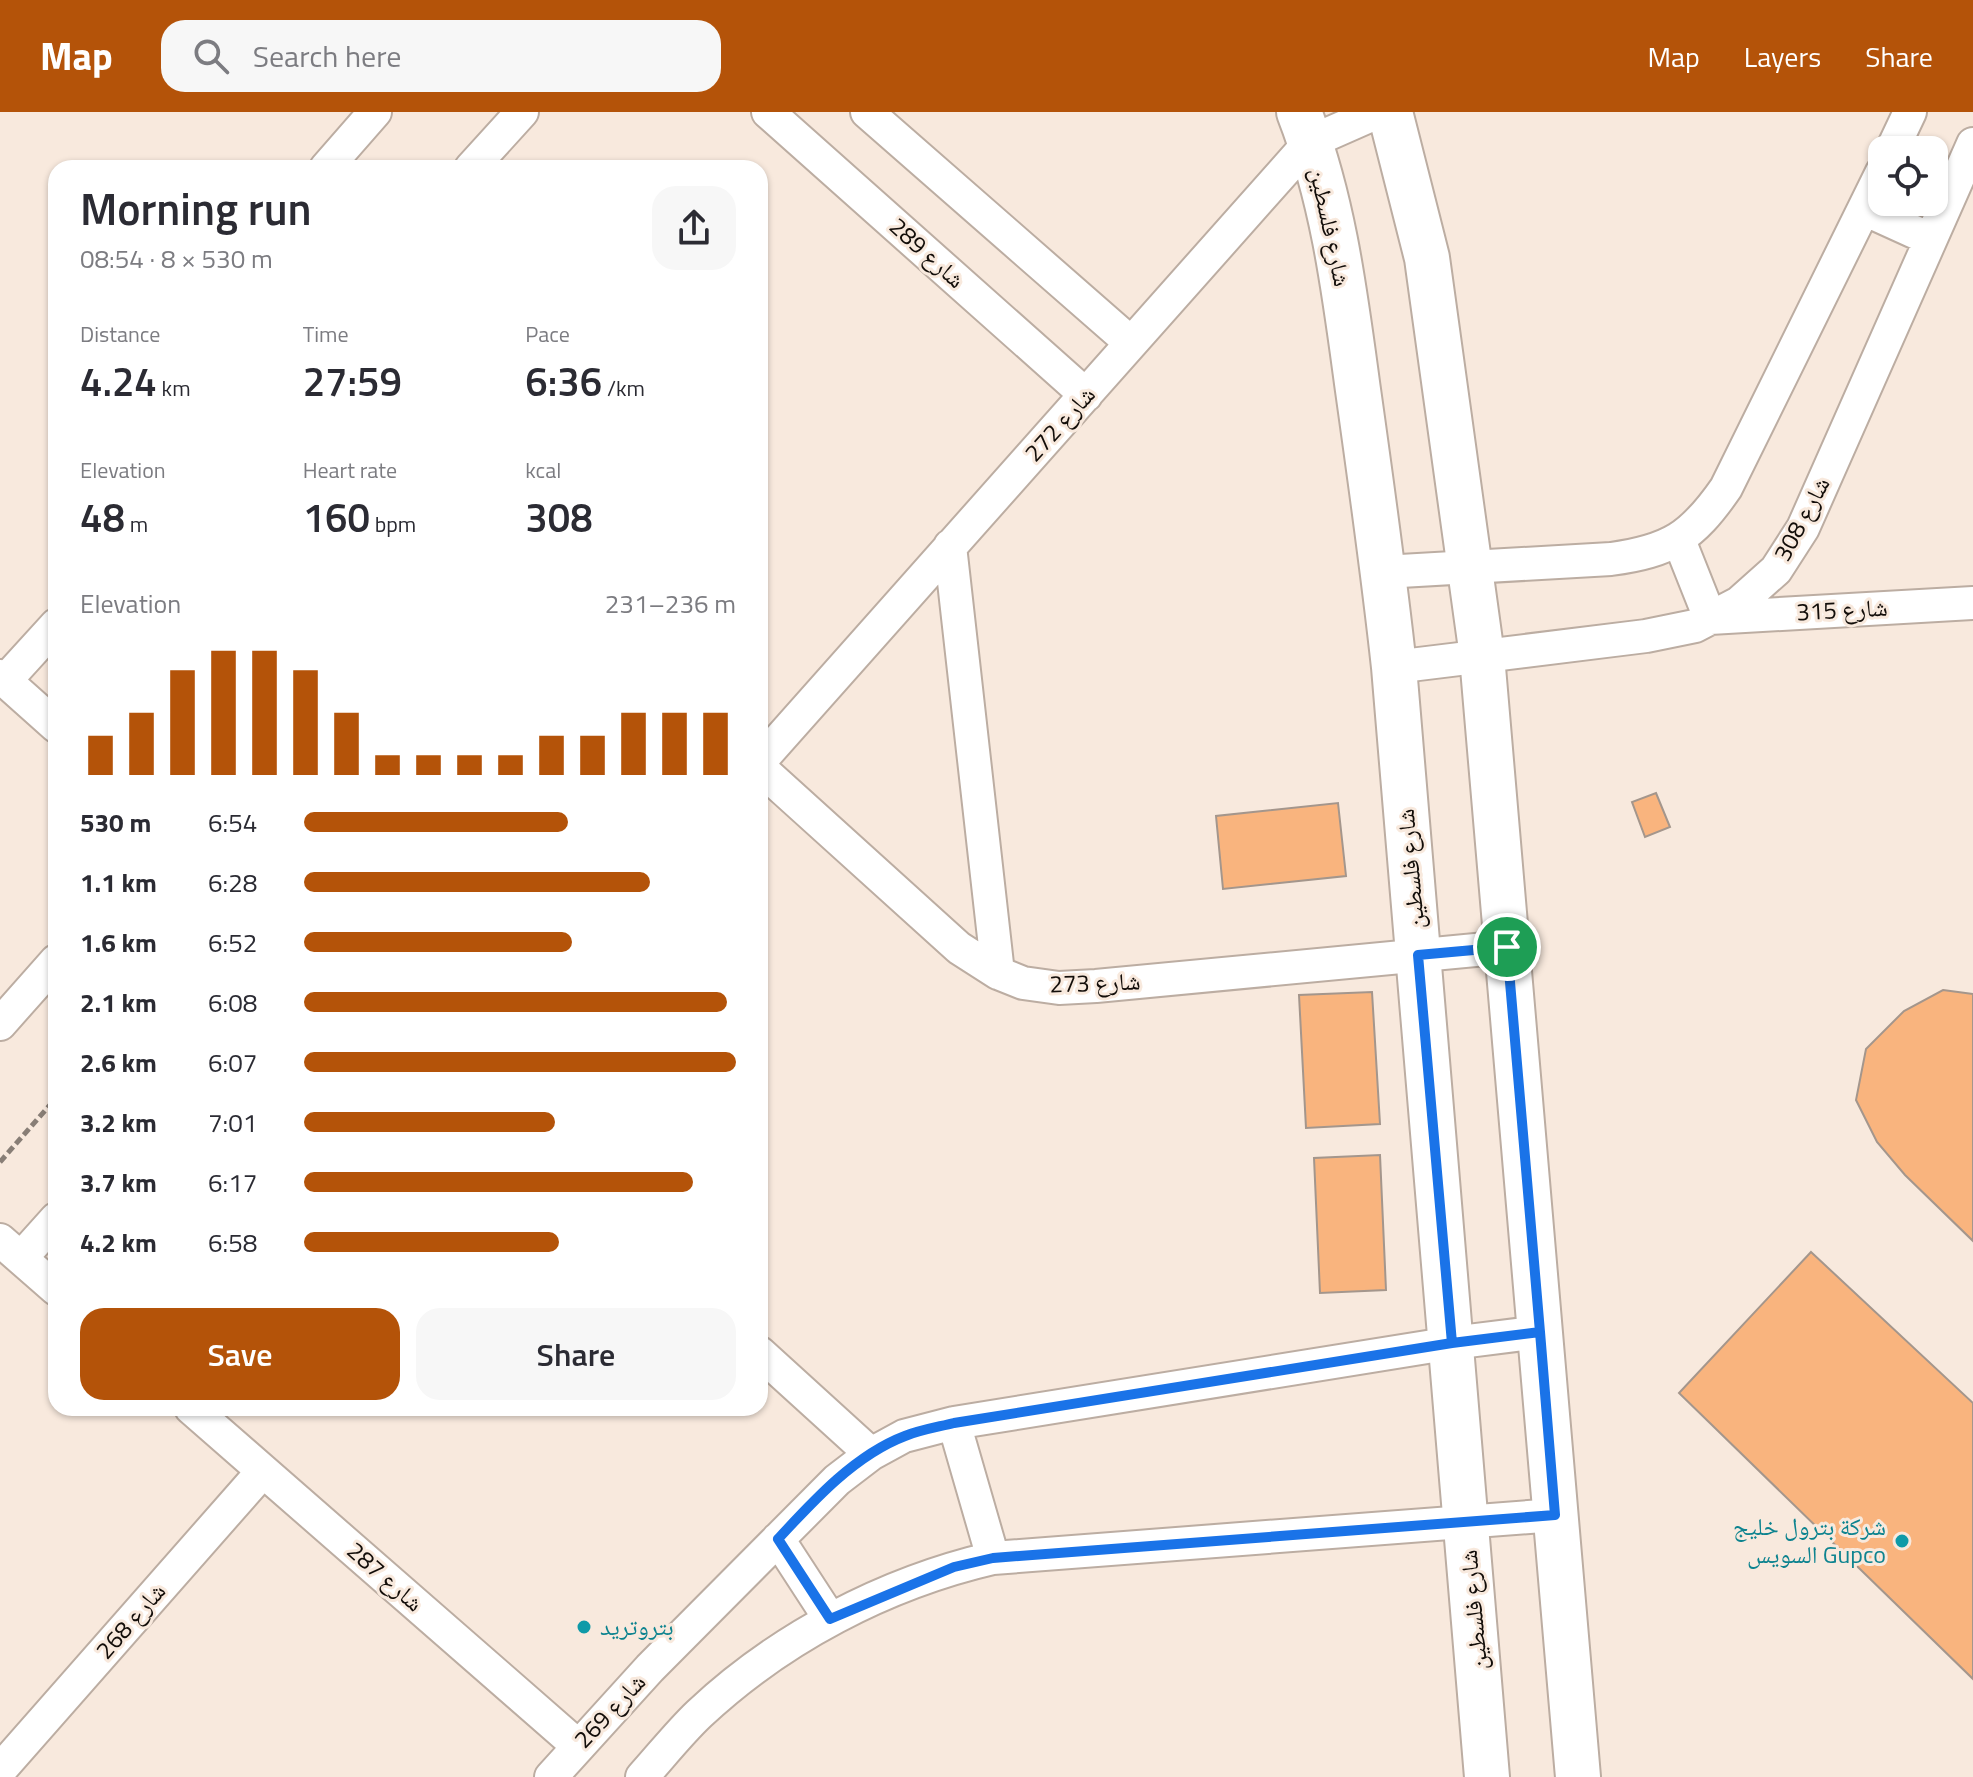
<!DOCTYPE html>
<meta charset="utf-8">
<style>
:root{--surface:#fff;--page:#f7f7f7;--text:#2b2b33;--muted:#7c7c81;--accent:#b45309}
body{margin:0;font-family:"Titillium Web","Noto Naskh Arabic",sans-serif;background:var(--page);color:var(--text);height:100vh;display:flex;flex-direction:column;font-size:30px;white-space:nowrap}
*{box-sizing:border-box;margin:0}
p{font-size:26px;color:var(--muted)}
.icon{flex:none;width:44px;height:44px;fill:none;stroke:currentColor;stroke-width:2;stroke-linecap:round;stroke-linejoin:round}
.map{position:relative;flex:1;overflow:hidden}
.details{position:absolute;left:48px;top:48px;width:720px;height:1256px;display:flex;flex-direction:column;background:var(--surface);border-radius:24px;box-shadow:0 2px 6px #0004}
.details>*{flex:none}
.fabs{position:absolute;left:1868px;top:24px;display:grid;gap:16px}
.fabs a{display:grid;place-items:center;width:80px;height:80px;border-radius:16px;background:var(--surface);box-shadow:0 2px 6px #0004;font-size:40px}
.pin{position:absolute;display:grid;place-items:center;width:68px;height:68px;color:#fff;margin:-34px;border:4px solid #fff;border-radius:50%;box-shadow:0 2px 8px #0007}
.round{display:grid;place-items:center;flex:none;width:84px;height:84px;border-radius:24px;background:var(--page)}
.headline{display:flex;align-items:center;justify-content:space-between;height:136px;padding:0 32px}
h1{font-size:44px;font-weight:600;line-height:60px}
.figures{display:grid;grid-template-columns:repeat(3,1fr);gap:12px;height:136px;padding:8px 32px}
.figures div{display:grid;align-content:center}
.figures b{font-size:40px;font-weight:600}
.figures small{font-size:22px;font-weight:400}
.figures p{font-size:22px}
.chart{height:224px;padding:16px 32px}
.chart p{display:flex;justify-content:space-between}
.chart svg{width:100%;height:144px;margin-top:8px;stroke:var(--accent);stroke-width:6}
.action{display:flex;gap:16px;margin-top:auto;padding:16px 32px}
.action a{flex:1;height:92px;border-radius:24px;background:var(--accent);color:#fff;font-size:32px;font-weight:600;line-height:92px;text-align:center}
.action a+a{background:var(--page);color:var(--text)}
ul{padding:0 32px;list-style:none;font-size:26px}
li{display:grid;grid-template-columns:128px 96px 1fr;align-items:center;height:60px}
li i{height:20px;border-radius:10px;background:var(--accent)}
header{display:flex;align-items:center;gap:48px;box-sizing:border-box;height:112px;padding:0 40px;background:var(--accent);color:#fff}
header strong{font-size:38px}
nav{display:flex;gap:44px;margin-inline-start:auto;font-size:28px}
.search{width:560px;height:72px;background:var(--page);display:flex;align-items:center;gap:20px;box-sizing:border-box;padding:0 28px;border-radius:24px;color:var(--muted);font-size:30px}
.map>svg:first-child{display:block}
</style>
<header>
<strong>Map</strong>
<div class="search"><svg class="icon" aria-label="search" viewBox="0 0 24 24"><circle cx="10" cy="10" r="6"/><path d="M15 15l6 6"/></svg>Search here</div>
<nav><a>Map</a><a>Layers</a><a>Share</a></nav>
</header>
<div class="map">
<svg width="1973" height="1665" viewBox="0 0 1973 1665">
<rect width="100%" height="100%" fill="#f8e9dd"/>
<path fill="#f9b47e" stroke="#a4968c" stroke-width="2" d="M1656 681 1670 715 1645 725 1632 690Z
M1338 691 1346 764 1223 777 1216 704Z
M1943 878 1973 882V1129L1905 1063 1877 1030 1856 988 1866 937 1904 899Z
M1372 880 1380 1012 1306 1016 1299 883Z
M1380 1043 1386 1178 1320 1181 1314 1046Z
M1811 1140 1973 1291V1567L1679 1281Z"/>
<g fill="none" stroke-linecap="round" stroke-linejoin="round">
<defs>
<path id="street" d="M768 0 1086 283
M867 0 1131 231
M1892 38 1910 0
M326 56 375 0
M471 56 522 0
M1864 97 1930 127
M1679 428 1710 506 1973 491
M950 434 998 861
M1383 460 1611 447C1670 439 1692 425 1726 376L1882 60
M1394 555 1646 524 1695 514 1739 491 1776 458 1803 416 1973 32
M0 564 56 614
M5 569 56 513
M760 649 1310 30 1378 0
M760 656 959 836 998 861 1023 871 1059 876 1096 874 1507 835
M0 912 56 849
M0 1128 56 1177
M21 1146 56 1107
M760 1241 871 1342
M191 1296 578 1634
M954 1311 993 1446
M778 1427 830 1507
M0 1658 263 1359
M551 1665 650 1556 837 1368 871 1342 904 1324 954 1311 1452 1231 1540 1220
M642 1665C661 1644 679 1621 699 1602 780 1526 885 1471 993 1446L1555 1403"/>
<path id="secondary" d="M1299 0C1334 90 1345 183 1358 278 1371 370 1384 463 1394 555L1487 1665
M1390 0 1427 146 1482 544 1578 1665"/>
</defs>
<use href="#street" stroke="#bcada2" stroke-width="36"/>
<use href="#secondary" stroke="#bcada2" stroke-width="48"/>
<path stroke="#887e76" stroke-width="5" stroke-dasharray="8 4" stroke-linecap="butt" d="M0 1050 56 986"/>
<use href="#street" stroke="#fff" stroke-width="32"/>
<use href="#secondary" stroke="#fff" stroke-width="44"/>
</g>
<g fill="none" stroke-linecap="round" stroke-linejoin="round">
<defs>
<path id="route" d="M1507 835 1540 1220 1452 1231 954 1311C938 1315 920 1318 905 1324 855 1343 814 1388 778 1427L830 1507 954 1455 993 1446 1555 1403 1540 1220 1452 1231 1418 843 1507 835"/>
</defs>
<use href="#route" stroke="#fff" stroke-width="16"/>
<use href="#route" stroke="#1a73e8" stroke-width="10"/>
</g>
<g fill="#0f9aa8" stroke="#f8e9dd" stroke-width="3">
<circle cx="1902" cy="1429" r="8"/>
<circle cx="584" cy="1515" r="8"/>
</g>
<g text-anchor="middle" stroke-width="6" stroke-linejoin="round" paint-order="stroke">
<g font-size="24" fill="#120d09" stroke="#f8e9dd">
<text transform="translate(1330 115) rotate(78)" y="8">شارع فلسطين</text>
<text transform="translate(927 141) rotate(42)" y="8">شارع 289</text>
<text transform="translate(1060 312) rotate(-48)" y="8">شارع 272</text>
<text transform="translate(1802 407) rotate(-62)" y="8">شارع 308</text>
<text transform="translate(1842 498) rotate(-3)" y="8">شارع 315</text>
<text transform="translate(1411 757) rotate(-95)" y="8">شارع فلسطين</text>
<text transform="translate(1095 871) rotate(-2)" y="8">شارع 273</text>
<text transform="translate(385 1465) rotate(41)" y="8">شارع 287</text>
<text transform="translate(1474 1498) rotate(-95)" y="8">شارع فلسطين</text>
<text transform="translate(131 1509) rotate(-49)" y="8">شارع 268</text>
<text transform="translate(610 1599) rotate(-47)" y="8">شارع 269</text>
</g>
<g font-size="24" fill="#0d838f" stroke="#f8e9dd" text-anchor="end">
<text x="1886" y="1423">شركة بترول خليج<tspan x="1886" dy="28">السويس Gupco</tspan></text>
<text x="600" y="1523" text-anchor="start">بتروتريد</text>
</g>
</g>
</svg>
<div class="fabs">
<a><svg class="icon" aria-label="locate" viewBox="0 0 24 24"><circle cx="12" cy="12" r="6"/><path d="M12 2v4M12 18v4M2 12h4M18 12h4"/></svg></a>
</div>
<div class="pin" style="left:1507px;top:835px;background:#1e9e55"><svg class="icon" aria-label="arrive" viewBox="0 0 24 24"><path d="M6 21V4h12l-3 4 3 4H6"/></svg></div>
<section class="details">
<div class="headline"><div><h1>Morning run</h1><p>08:54 · 8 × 530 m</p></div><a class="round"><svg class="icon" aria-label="share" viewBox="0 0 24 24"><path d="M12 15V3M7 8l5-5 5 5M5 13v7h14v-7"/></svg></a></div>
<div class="figures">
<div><p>Distance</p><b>4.24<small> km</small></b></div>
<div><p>Time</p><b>27:59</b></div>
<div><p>Pace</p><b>6:36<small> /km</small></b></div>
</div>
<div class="figures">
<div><p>Elevation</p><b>48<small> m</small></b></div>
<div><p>Heart rate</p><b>160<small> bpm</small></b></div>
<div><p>kcal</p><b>308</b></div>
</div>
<div class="chart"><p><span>Elevation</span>231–236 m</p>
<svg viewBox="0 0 160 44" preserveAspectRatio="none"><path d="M5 44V32M15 44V25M25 44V12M35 44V6M45 44V6M55 44V12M65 44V25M75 44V38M85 44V38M95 44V38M105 44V38M115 44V32M125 44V32M135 44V25M145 44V25M155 44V25"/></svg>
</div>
<ul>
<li><b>530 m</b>6:54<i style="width:61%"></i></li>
<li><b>1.1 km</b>6:28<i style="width:80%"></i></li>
<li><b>1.6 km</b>6:52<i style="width:62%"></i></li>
<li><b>2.1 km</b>6:08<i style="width:98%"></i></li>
<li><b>2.6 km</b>6:07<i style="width:100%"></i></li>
<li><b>3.2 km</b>7:01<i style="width:58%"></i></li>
<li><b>3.7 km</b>6:17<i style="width:90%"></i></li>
<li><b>4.2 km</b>6:58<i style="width:59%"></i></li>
</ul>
<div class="action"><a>Save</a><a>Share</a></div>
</section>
</div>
